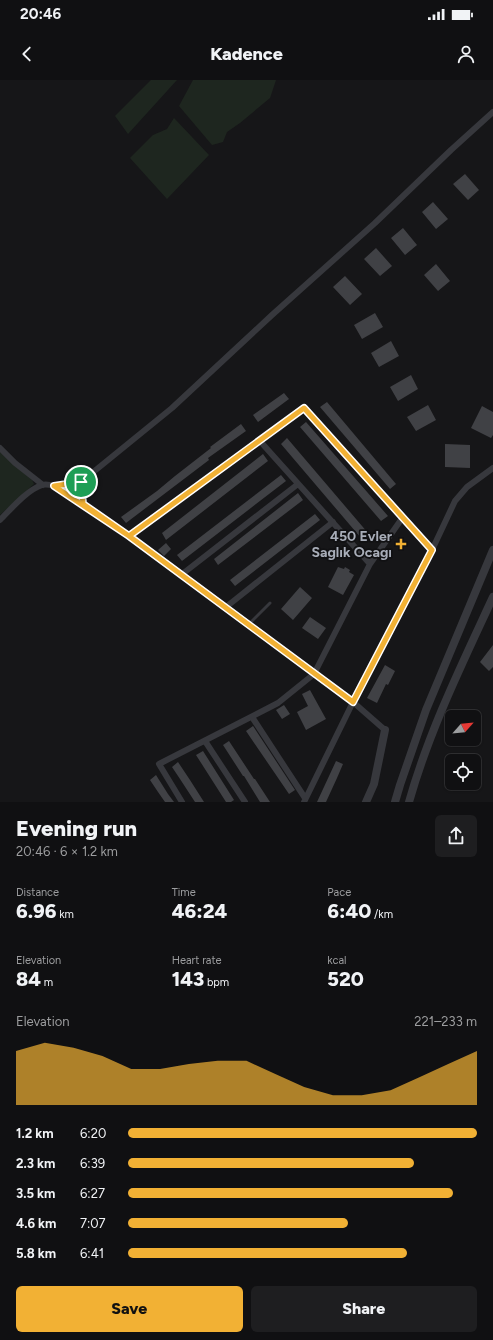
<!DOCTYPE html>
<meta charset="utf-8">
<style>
:root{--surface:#101012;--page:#1e1e20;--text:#f1f3f6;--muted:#9c9d9f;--line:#303032;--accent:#f2b134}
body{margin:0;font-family:Figtree,sans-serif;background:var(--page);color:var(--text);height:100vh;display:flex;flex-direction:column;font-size:15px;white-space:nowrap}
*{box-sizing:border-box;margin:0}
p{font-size:13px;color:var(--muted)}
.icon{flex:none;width:22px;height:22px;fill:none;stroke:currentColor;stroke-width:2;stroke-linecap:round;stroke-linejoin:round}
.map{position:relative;height:722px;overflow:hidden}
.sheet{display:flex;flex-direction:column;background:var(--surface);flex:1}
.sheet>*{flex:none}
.needle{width:26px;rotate:63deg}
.controls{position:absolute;left:445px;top:630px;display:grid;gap:8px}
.controls a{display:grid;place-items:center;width:36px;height:36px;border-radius:6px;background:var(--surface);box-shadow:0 1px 3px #0004,0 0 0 1px var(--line);font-size:20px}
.pin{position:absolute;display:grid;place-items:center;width:34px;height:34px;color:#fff;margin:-17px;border:2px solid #fff;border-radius:50%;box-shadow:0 1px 4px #0007}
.round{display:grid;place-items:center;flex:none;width:42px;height:42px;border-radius:6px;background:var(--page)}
.head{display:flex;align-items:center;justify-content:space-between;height:68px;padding:0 16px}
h1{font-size:22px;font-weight:800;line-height:30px}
.metrics{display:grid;grid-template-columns:repeat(3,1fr);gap:6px;height:68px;padding:4px 16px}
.metrics div{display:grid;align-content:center}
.metrics b{font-size:20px;font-weight:800}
.metrics small{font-size:11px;font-weight:400}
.metrics p{font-size:11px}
.chart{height:112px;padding:8px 16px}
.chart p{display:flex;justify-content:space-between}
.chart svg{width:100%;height:72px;margin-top:4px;fill:var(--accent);opacity:.7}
.cta{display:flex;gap:8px;margin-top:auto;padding:8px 16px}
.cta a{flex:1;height:46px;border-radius:6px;background:var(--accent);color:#111;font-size:16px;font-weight:800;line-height:46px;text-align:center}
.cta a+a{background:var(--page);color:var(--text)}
ul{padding:0 16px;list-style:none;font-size:13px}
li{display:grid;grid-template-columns:64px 48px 1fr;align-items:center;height:30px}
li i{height:10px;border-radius:5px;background:var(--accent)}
.status{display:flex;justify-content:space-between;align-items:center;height:28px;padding:0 20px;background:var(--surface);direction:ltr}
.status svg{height:11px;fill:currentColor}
header{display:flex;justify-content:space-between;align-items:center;height:52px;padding:0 16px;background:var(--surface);font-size:18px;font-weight:800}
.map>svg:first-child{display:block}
</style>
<div class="status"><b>20:46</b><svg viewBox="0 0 49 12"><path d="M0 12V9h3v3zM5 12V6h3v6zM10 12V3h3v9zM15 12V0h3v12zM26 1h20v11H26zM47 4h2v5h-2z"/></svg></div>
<header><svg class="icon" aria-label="back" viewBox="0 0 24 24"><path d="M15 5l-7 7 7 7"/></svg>Kadence<svg class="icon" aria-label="person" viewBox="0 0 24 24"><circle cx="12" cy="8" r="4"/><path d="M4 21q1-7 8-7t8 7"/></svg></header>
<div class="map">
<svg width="493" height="722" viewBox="0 0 493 722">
<rect width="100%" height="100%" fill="#161618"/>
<path fill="#1e261f" d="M151 0H177L128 54 115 36Z
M193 0H276L270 18 240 43 227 52 223 62 212 65 179 26Z
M174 38 209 75 167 119 130 78 153 55 167 49Z
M0 372 32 400 34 404 0 435Z"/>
<path fill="#404145" d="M465 94 479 110 468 120 453 104Z
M433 122 448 139 436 149 422 132Z
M403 148 417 165 405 175 391 158Z
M376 168 392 186 380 196 364 179Z
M436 184 450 201 438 211 424 195Z
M345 196 362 214 350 225 333 207Z
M375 233 383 247 362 259 354 245Z
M391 261 399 276 379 287 371 273Z
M411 295 418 309 398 321 390 307Z
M284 313 289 319 258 342 253 335Z
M327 322 396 404 390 409 320 327Z
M428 325 436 340 416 351 407 337Z
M482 326 493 332V355L491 358 471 348Z
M306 342 388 436 381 441 300 347Z
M241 344 246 351 208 378 209 380 126 443 121 437 157 411 175 396 211 368 210 367Z
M287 358 368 453 361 458 281 364Z
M445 364 470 365V388L445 387Z
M263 374 268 381 166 460 162 453Z
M281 395 286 401 182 481 177 475Z
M298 413 303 420 218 485 214 479Z
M315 434 320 440 235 506 230 500Z
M166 463 171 469 164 476 158 470Z
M338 487 344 489 345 487 350 490 349 492 354 495 343 515 328 507Z
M300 507 312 518 293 540 281 529Z
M310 537 326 548 318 559 302 548Z
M493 565V587L489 591 480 582Z
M385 585 395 591 388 605 386 604 377 623 367 618Z
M310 610 326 639 306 650 297 632 308 626 302 614Z
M284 625 290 634 282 639 276 630Z
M253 646 295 710 289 714 246 651Z
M229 661 254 699H255L270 722H260L244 696H243L223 665Z
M203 671 234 720 231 722H226L196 675Z
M336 681 343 684 337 698 326 722H317Z
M178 682 190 700 204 722H195L180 699 172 687Z
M156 695 168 714 174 722H165L158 712 150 700Z"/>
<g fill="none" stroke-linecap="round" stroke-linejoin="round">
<path stroke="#37383d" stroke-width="3" d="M249 544 270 523"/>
<path stroke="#37383d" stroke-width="6" d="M259 360 370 484
M0 368 15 383 43 405
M81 402 83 424
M54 406 81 402 172 328 272 235 375 143 451 70 493 32
M0 440C11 429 27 410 42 405 45 404 51 405 54 406L129 456
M181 495 298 404
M226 527 333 442
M252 637 305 718
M385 650 353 622 226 527 129 456 304 328 432 470
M205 661 245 722
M182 722 159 684 278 623 314 594 370 484 403 437
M304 722 353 622 432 470 455 421 467 407 493 388"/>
<path stroke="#37383d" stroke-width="8" d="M366 722 374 704 385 650
M395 722 400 705 426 630 493 470
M409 722C429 651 462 584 493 517"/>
</g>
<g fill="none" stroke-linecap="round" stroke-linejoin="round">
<defs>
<path id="route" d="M81 402 54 406 129 456 353 622 432 470 304 328 129 456 83 424 81 402"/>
</defs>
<use href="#route" stroke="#fff" stroke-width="8"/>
<use href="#route" stroke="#f2b134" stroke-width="5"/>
</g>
<path fill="#f2b134" stroke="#111113" stroke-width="1.5" d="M399 458h4v4h4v4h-4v4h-4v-4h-4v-4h4z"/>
<g text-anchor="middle" stroke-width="3.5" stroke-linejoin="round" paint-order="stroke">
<g font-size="14" font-weight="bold" fill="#a8adb8" stroke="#111113" text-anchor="end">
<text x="392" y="461">450 Evler<tspan x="392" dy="16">Saglık Ocagı</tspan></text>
</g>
</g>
</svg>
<div class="controls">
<a><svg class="needle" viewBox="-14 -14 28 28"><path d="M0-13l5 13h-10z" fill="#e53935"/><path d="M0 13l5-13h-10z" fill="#9c9d9f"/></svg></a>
<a><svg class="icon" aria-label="locate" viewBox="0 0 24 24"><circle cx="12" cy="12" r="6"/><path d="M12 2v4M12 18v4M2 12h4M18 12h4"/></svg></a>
</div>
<div class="pin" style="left:81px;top:402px;background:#1e9e55"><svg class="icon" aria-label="arrive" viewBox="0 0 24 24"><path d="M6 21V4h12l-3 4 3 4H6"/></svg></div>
</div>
<section class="sheet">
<div class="head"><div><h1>Evening run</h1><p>20:46 · 6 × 1.2 km</p></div><a class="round"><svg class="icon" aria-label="share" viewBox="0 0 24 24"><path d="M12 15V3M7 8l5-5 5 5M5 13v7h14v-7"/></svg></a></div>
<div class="metrics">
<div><p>Distance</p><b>6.96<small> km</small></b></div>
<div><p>Time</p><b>46:24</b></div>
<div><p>Pace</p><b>6:40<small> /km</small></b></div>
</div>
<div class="metrics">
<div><p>Elevation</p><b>84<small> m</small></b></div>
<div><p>Heart rate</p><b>143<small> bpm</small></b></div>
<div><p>kcal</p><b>520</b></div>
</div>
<div class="chart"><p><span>Elevation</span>221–233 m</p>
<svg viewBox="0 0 160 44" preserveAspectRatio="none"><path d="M0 44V11L10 6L20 9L30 14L40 22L50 22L60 19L70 17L80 17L90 25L100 33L110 38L120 38L130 35L140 27L150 19L160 11V44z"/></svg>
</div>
<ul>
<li><b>1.2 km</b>6:20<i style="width:100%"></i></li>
<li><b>2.3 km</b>6:39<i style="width:82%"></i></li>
<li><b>3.5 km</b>6:27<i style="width:93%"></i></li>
<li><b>4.6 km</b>7:07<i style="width:63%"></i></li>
<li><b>5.8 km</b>6:41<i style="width:80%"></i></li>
</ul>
<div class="cta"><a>Save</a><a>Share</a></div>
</section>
